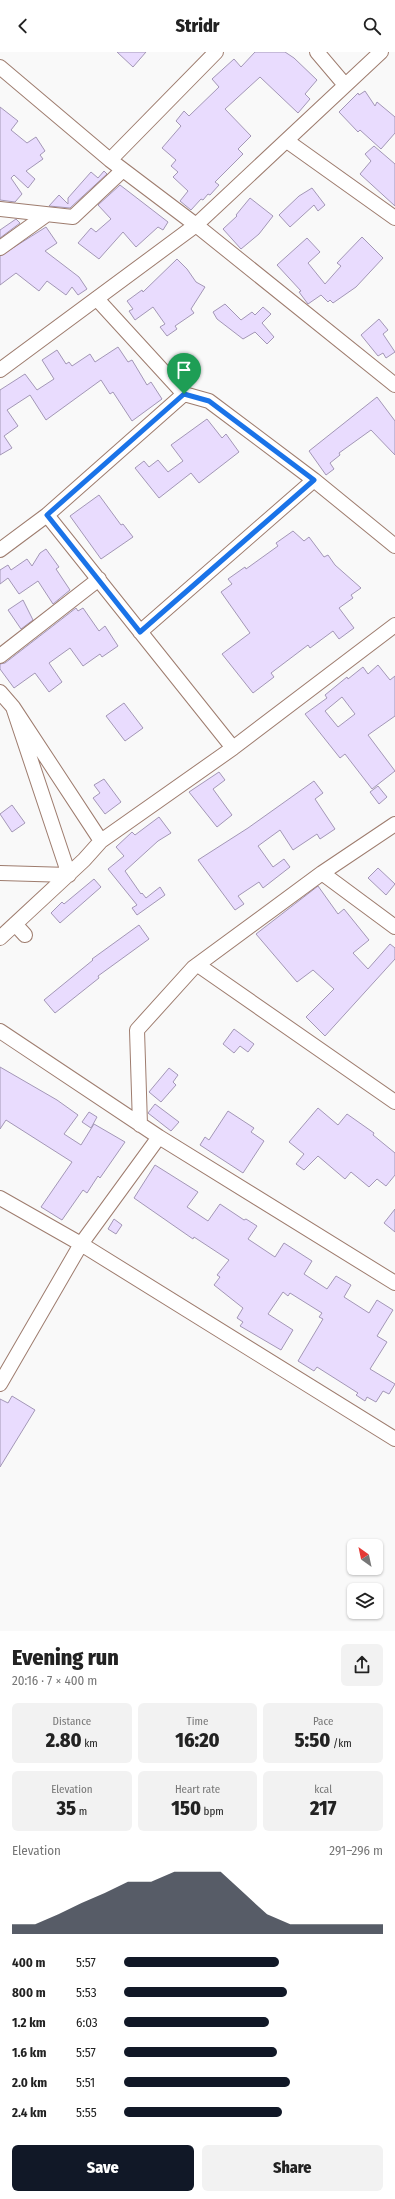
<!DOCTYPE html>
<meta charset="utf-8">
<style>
:root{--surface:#fff;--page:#f2f2f2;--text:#222;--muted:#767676;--accent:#111827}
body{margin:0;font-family:"Fira Sans Condensed",sans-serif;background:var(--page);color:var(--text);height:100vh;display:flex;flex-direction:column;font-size:15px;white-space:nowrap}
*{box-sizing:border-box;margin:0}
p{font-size:13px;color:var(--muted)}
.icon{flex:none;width:22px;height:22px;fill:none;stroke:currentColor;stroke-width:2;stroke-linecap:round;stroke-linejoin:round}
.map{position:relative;height:1579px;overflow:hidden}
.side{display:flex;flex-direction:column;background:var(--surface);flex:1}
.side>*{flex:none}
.needle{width:26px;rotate:327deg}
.buttons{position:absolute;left:347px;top:1487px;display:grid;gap:8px}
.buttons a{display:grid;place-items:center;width:36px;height:36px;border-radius:6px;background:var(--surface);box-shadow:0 1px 3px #0004;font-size:20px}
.pin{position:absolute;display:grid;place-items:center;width:34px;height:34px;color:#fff;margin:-41px -17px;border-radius:50% 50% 50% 0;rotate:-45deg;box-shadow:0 0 4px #0007}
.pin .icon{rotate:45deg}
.round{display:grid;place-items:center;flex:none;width:42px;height:42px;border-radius:6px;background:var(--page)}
.headline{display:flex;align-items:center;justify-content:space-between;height:68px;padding:0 12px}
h1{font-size:22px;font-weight:800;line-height:30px}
.figures{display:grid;grid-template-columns:repeat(3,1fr);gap:6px;height:68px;padding:4px 12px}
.figures div{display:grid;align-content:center;border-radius:6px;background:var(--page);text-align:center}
.figures b{font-size:20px;font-weight:800}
.figures small{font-size:11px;font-weight:400}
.figures p{font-size:11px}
.chart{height:112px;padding:8px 12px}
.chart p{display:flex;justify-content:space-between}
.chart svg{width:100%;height:72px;margin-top:4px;fill:var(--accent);opacity:.7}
.action{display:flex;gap:8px;margin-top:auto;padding:8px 12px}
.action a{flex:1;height:46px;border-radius:6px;background:var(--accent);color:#fff;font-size:16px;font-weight:800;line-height:46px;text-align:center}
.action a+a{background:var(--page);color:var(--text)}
ul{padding:0 12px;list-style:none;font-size:13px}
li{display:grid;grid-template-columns:64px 48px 1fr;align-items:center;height:30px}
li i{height:10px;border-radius:5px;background:var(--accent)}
header{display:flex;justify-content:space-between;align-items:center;height:52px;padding:0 12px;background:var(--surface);font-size:18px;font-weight:800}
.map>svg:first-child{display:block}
</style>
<header><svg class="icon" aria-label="back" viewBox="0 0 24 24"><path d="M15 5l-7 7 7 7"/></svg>Stridr<svg class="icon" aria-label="search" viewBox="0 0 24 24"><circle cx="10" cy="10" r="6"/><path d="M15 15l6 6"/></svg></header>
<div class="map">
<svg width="395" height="1579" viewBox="0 0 395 1579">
<rect width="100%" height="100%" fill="#f9f9f9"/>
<path fill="#e9dcfe" stroke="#a397b6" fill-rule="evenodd" d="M117 0H146L133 15Z
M255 0H285L294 6 317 28 305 42 310 47 298 61 260 25 225 57 251 84 238 97 243 102 215 130 219 133 210 143 208 142 203 148 201 147 191 158 180 149 188 139 173 125 178 120 171 114 176 108 162 96 181 74 176 69 184 59 189 64 219 35 212 27 234 7 241 15Z
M365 39 375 54 377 50 395 65V81L381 97 360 78 358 80 339 60 358 41 359 43Z
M0 55 18 69 11 78 27 91 36 85 45 99 40 103 43 107 26 119 35 127 28 136 14 123 11 126 22 142 15 150 0 148Z
M374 94 395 112V154L360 122 371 109 365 102Z
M104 119 107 122 70 156 49 154 59 143 68 152V146L91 120 98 126Z
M120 133 168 170 163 178 158 175 136 195 123 180 99 207 78 191 91 176 96 180 111 167 98 153Z
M312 136 325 153 318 159 314 153 290 175 279 163 299 144Z
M250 146 273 164 259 182 241 197 223 177 237 164 236 163Z
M16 167 20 171 0 186V178Z
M46 175 57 191 45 199 79 225 87 237 78 243 72 235 66 243 47 229 39 239 16 221 0 233V204Z
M362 185 383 206 356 235 333 251 330 248 328 250 321 243 308 252 299 240 301 239 277 213 307 186 320 200 308 211 325 232 341 214 337 211Z
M177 207 187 217 196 230 205 235 191 257 194 261 175 274 177 277 167 284 160 275 165 272 153 255 135 268 129 259 133 257 127 249 142 238 143 240Z
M225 252 241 268 252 260 255 263 263 255 271 262 262 271 274 285 267 292 255 280 243 287 217 267 213 260Z
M379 267 388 278 383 282 395 300 386 306 383 301 378 304 361 283Z
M118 295 128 310 132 308 147 333 151 330 162 347 132 369 113 340 110 342 101 328 46 368 30 343 7 358 18 374 4 384 12 396 0 403V338L25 322 37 338 54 327 42 308 57 298 66 312 69 310 72 314 90 302 95 310Z
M377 345 395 369V403L371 378 339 401 340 403 330 411 334 417 326 423 309 399Z
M207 367 222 386 226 382 239 400 199 431 191 421 159 446 135 416 144 409 149 415 158 408 168 420 183 409 171 393Z
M99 443 121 473 123 472 133 485 101 507 70 464Z
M293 479 304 489 309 485 324 505 328 503 335 513 361 536 351 543 353 546 339 556 354 576 339 587 333 579 310 596 308 593 271 621 274 625 253 641 222 602 250 581 221 540 232 532 228 527 245 515 246 517 278 494 276 491Z
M46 497 59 515 56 517 70 538 53 552 38 529 19 542 8 526 0 532V518L8 513 11 518 27 507 32 514 40 501Z
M23 548 33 568 21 577 8 558Z
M76 556 78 559 83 556 99 579 105 574 118 594 102 605 100 602 83 614 70 596 49 611 62 630 49 640 35 621 14 636 0 617V612L5 611Z
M378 613 390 628 395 624V664L368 683 395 719 372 737 345 702 340 706 305 662 327 646 325 643 347 625 348 627 363 615 368 622ZM342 645 355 662 338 675 325 659Z
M124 651 143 676 125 689 106 664Z
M219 720 225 728 213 737 232 763 217 775 189 740Z
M104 727 121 750 105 762 93 746 100 741 94 733Z
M314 729 323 741 315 747 335 777 320 787 317 782 293 798 280 778 258 794 273 815 284 807 290 815 263 836 259 830 238 844 244 852 235 858 198 808 248 776Z
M378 734 387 745 379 752 370 740Z
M12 753 25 771 12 780 0 762Z
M159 765 171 781 158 789 125 819 141 842 142 841 146 846 160 835 165 843 137 863 132 856 137 853 108 817 124 804 116 795 132 780 135 783Z
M378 816 395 832 386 843 368 826Z
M94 827 101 835 60 871 51 861 62 850 64 852Z
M318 834 338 862 344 857 369 888 353 901 368 917 390 892 395 896V907L325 984 306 965 334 937 313 918 297 930 256 882Z
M139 873 149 887 98 924 99 926 55 961 44 948 93 908 92 907Z
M234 977 254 992 248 1000 240 994 234 1001 223 992Z
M0 1015 57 1048 78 1063 64 1082 81 1093 94 1072 125 1090 100 1126 98 1124 87 1141 83 1138 62 1168 41 1155 72 1110 6 1068 0 1077Z
M169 1016 178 1023 173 1030 176 1033 161 1050 149 1040Z
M155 1052 179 1070 171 1079 148 1061Z
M318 1056 338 1073 347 1062 374 1081 373 1083 395 1101V1123L386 1134 377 1127 369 1135 351 1120 345 1127 318 1104 304 1118 296 1112 304 1102 289 1090Z
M228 1059 254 1076 251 1080 264 1089 243 1121 200 1093 205 1085 209 1088Z
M89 1060 97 1065 91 1076 82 1070Z
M155 1113 198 1140 187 1155 208 1169 220 1152 244 1168 246 1167 257 1174 248 1187 275 1205 284 1191 312 1209 304 1222 327 1237 336 1224 351 1233 344 1245 369 1261 377 1248 393 1258 377 1284 387 1290 370 1317 395 1332 389 1342 383 1339 376 1350 367 1345 365 1349 356 1343 358 1341 317 1315 314 1319 298 1309 323 1267 319 1265 322 1261 290 1241 288 1244 283 1240 268 1262 293 1278 281 1298 240 1274 243 1270 237 1266 243 1256 214 1233 220 1225 217 1223 229 1208 194 1185 193 1187 134 1146Z
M395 1157V1180L384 1171Z
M114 1167 122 1173 116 1182 108 1177Z
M12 1344 35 1358 0 1415V1347L8 1351Z"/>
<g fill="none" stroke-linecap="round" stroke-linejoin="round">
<defs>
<path id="street" d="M317 0 345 33
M0 15 110 108 196 173 395 333
M287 89 395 166
M110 108 216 0
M0 157 73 165 123 118
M0 196 46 163
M97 247 184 342 209 349 314 428 395 494
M0 318 196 173 381 0
M47 463 233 696
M0 498 47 463 184 342
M140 580 314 428
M0 604 99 527
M0 640 13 655 101 789
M0 821 69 823 13 655
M322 821 395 875
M15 872 25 883
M0 886 84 808 101 789 233 696 395 573
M198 913 395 1050
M0 979 159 1085 395 1231
M140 1073 137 978 193 916 322 821 395 772
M0 1146 81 1192 159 1085
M0 1332 81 1192 395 1387"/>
</defs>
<use href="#street" stroke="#9e7c6e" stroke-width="16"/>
<use href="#street" stroke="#fff" stroke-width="14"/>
</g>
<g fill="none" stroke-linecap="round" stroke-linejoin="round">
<defs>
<path id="route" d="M184 342 209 349 314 428 140 580 47 463Z"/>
</defs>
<use href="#route" stroke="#fff" stroke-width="8"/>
<use href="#route" stroke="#1a73e8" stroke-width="5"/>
</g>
</svg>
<div class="buttons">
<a><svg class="needle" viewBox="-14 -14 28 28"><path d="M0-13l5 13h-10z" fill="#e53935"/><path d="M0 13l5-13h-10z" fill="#767676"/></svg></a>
<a><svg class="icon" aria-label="layers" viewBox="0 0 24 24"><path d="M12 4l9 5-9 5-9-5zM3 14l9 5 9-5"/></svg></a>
</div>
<div class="pin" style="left:184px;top:342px;background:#1e9e55"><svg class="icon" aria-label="arrive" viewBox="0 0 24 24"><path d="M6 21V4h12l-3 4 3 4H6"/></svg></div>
</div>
<section class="side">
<div class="headline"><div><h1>Evening run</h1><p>20:16 · 7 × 400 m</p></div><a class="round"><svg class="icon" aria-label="share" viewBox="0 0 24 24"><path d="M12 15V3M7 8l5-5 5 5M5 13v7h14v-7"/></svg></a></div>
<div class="figures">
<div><p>Distance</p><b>2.80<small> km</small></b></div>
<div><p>Time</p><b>16:20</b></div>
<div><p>Pace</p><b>5:50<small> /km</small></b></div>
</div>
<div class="figures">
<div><p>Elevation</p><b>35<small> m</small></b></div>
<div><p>Heart rate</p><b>150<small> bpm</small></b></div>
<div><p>kcal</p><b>217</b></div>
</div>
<div class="chart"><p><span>Elevation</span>291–296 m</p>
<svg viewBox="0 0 160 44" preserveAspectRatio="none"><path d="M0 44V38L10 38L20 32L30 25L40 19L50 12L60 12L70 6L80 6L90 6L100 19L110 32L120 38L130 38L140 38L150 38L160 38V44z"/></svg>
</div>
<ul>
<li><b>400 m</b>5:57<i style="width:60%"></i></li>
<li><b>800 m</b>5:53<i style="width:63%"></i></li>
<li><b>1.2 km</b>6:03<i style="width:56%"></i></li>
<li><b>1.6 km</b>5:57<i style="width:59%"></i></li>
<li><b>2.0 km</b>5:51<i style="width:64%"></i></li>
<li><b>2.4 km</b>5:55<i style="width:61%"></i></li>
</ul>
<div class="action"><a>Save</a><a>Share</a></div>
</section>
